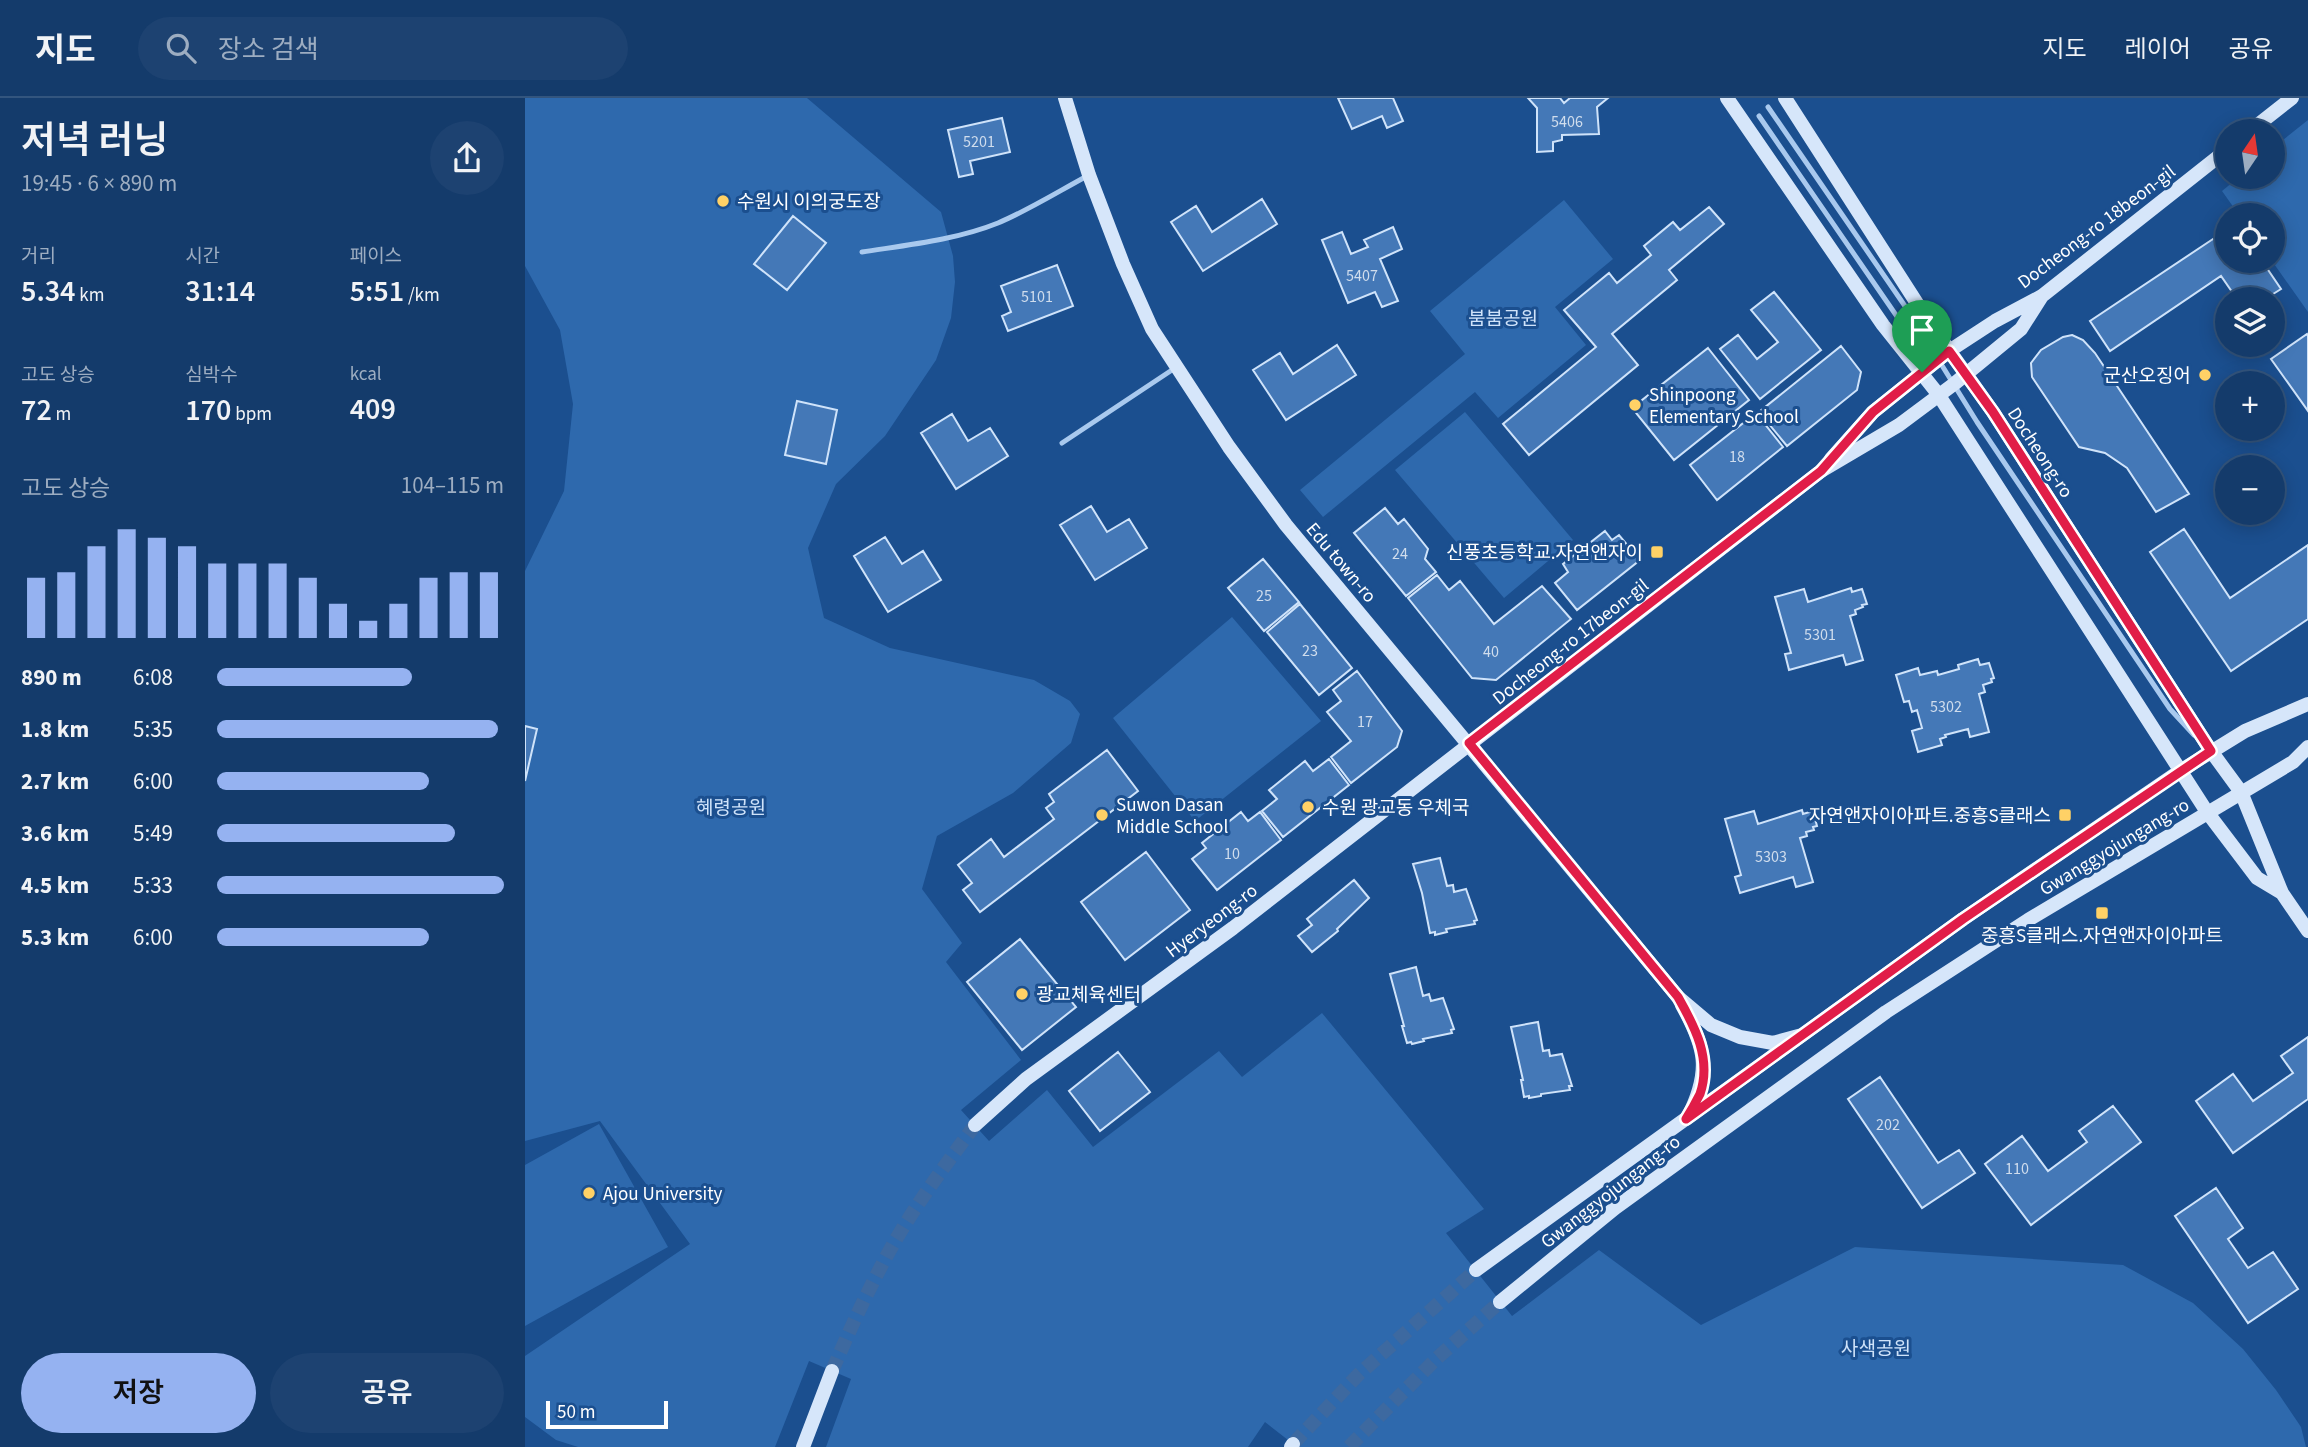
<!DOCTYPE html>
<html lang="ko">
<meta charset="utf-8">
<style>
:root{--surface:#143b6b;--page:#1d4271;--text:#f1f3f6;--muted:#9dadc1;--line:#33557e;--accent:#95b2f1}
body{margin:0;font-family:"Source Sans 3","Noto Sans KR",sans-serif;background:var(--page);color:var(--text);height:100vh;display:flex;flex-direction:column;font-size:26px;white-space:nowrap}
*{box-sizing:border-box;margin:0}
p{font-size:23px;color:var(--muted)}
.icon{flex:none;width:38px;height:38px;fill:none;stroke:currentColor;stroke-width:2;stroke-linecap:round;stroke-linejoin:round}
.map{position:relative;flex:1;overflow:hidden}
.drawer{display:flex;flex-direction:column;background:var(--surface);width:525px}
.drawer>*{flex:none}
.needle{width:46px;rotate:13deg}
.controls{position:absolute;left:1690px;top:21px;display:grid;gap:14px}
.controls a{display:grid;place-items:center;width:70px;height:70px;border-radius:50%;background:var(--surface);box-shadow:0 4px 18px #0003,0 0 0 2px var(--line);font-size:35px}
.scale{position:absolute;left:21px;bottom:18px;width:122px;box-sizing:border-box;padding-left:7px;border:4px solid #fff;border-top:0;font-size:19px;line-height:24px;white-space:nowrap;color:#fff;-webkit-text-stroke:5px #1b4f8f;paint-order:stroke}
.pin{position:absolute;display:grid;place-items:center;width:60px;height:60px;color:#fff;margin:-72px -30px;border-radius:50% 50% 50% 0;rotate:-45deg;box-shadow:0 0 7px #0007}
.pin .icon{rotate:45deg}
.round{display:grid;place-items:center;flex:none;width:74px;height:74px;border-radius:37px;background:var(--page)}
.overview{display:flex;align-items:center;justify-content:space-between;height:119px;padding:0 21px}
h1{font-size:38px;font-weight:600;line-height:52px}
.stats{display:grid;grid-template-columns:repeat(3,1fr);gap:10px;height:119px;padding:7px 21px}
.stats div{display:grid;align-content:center}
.stats b{font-size:30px;font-weight:600}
.stats small{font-size:19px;font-weight:400}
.stats p{font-size:19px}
.chart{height:196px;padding:14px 21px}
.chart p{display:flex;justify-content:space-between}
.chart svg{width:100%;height:126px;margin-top:7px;stroke:var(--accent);stroke-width:6}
.action{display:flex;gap:14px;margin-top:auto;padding:14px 21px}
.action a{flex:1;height:80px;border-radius:42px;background:var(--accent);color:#111;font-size:28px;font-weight:600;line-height:80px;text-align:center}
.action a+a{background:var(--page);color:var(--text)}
ul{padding:0 21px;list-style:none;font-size:23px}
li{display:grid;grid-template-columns:112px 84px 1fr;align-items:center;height:52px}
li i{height:18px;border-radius:9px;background:var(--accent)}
header{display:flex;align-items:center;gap:42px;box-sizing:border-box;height:98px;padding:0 35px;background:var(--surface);border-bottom:2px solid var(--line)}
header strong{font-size:33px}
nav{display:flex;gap:38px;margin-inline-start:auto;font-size:24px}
.search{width:490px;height:63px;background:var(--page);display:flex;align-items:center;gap:18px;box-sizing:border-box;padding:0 24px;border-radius:38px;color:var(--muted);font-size:26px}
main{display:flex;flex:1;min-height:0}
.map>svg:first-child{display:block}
</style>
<header>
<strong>지도</strong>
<div class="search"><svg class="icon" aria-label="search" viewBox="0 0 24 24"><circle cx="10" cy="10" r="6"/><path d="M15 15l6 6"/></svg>장소 검색</div>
<nav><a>지도</a><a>레이어</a><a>공유</a></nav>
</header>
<main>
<section class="drawer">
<div class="overview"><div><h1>저녁 러닝</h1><p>19:45 · 6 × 890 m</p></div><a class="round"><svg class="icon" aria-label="share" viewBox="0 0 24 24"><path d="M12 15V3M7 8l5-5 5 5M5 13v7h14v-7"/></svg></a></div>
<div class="stats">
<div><p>거리</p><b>5.34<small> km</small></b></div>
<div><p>시간</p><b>31:14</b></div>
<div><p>페이스</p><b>5:51<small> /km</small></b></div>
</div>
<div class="stats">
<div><p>고도 상승</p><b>72<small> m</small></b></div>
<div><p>심박수</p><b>170<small> bpm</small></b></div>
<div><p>kcal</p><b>409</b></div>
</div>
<div class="chart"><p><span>고도 상승</span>104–115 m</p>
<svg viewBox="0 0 160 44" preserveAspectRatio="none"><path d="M5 44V23M15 44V21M25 44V12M35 44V6M45 44V9M55 44V12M65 44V18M75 44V18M85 44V18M95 44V23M105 44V32M115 44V38M125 44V32M135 44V23M145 44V21M155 44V21"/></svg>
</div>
<ul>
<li><b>890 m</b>6:08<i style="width:68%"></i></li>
<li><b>1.8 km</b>5:35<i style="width:98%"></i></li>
<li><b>2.7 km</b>6:00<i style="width:74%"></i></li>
<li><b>3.6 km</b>5:49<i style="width:83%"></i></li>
<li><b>4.5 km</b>5:33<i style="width:100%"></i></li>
<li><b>5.3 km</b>6:00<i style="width:74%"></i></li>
</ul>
<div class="action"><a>저장</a><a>공유</a></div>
</section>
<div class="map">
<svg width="1783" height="1349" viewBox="0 0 1783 1349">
<rect width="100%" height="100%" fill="#1b4f8f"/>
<path fill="#2e69ad" d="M0 0H282L416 114 428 158 430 184 426 220 411 262 360 338 311 386 283 450 299 520 365 550 509 582 545 603 555 616 546 645 488 695 412 738 397 791 437 845 421 864 496 962 436 1012 464 1043 522 992 568 1049 694 953 717 979 797 915 959 1111 921 1135 987 1218 1074 1152 1176 1227 1330 1149 1598 1167 1668 1205 1718 1251 1751 1292 1776 1329 1781 1349H772L740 1324 723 1349H301L326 1281 284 1263 250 1349H53L31 1342 0 1319V1258L165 1146 75 1023 0 1043V473L39 393 48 306 35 232 0 168Z
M1783 22V214L1747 163 1748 117H1714L1697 93 1714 79H1748V50Z
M1039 102 1088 161 1030 209 1061 247 973 320 950 294 798 419 775 392 940 256 905 213Z
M940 314 1048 442 979 500 870 372Z
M707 519 796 623 670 723 588 620Z
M74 1026 143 1149 0 1228V1067Z"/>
<path fill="#4478b7" stroke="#cfe3fa" stroke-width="2" d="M813 0H868L878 23 862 30 857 18 827 31Z
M1003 0H1035L1039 5 1045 0H1083L1072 9 1074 36 1037 37V42L1028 44V53L1012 54V10Z
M477 20 485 54 445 63 448 76 434 79 423 32Z
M737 101 752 126 678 173 646 124 671 108 687 134Z
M1184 109 1199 126 1144 172 1152 182 1087 236 1113 267 1004 357 978 326 1071 249 1039 212 1084 175 1092 185 1126 157 1119 148 1148 124 1155 132Z
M268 118 301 145 262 192 229 166Z
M868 129 877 151 855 161 873 203 857 209 850 194 823 205 797 142 817 134 826 156 843 149 839 142Z
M1703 131V163H1737L1756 191 1740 201H1712L1696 178 1585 253 1565 223Z
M532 167 548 208 483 233 477 218 486 214 476 188Z
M1249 194 1296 252 1235 301 1195 251 1213 237 1232 261 1253 244 1226 212Z
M1782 236 1783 238V313L1746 261Z
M1547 237 1558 242 1570 255 1664 396 1631 414 1602 370 1580 355 1554 349 1507 279 1506 265 1516 252 1538 239Z
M812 247 831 277 761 322 728 272 755 255 768 276Z
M1316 248 1336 274 1332 292 1262 348 1234 314Z
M1183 250 1224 302 1149 362 1107 310Z
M272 303 312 312 301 366 260 357Z
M1231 315 1258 349 1192 402 1165 367Z
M427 316 443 343 465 330 483 358 431 391 396 335Z
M566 408 582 434 604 421 622 450 570 482 535 427Z
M860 410 873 426 879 421 903 451 900 461 911 474 881 498 829 435Z
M1659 431 1705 500 1783 447V521L1706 573 1625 454Z
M1080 433 1087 442 1094 437 1115 462 1052 512 1030 485 1043 474 1038 466Z
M360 439 377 466 398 453 416 482 363 514 329 458Z
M738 461 774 504 739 533 703 490Z
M912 477 924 492 935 483 969 526 1017 488 1046 521 971 582 947 580 883 500Z
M1326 490 1327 494 1337 491 1342 506 1337 507 1338 509 1330 512 1331 516 1325 518 1338 562 1321 567 1318 557 1264 572 1260 556 1266 555 1250 499 1279 491 1283 504Z
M775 506 827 570 794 597 742 534Z
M1453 561 1455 567 1464 565 1469 580 1466 581 1467 584 1458 587 1460 594 1454 596 1464 634 1445 639 1443 631 1420 637 1421 639 1415 641 1417 647 1393 654 1387 633 1397 630 1392 612 1387 614 1384 603 1379 604 1371 577 1393 570 1395 577 1412 573 1413 577 1434 571 1433 567Z
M832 573 877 633 872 649 826 685 806 659 826 643 802 614 816 603 808 592Z
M0 628 12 631 0 683Z
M582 652 613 693 455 814 438 792 447 785 433 767 466 741 479 759 529 721 521 710 529 704 524 696Z
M804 661 824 687 758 739 737 713 752 701 744 692 780 663 788 673Z
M1277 712 1278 716 1288 713 1292 728 1288 729 1289 732 1281 734 1282 738 1275 740 1288 784 1271 789 1268 779 1215 795 1210 779 1216 777 1200 721 1229 713 1233 726Z
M716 714 723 723 735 714 756 742 692 792 667 761 681 750 677 745Z
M621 754 665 812 600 862 556 804Z
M915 760 922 788 928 787 929 794 941 791 952 822 949 823 950 826 921 831 922 834 910 837V834L905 835 897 795 888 766Z
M829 782 844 800 812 831 813 833 787 854 773 838 787 827 782 821Z
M495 841 551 909 497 952 442 884Z
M891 869 898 898 904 896 906 903 918 900 929 931 926 932 927 935 898 941 899 943 887 946 886 944 882 945 877 928H879L865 876Z
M1013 924 1018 953 1024 952 1025 958 1037 956 1047 988H1044L1045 992 1016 996V998L1004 1000V998L999 999 996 982H998L986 929Z
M1783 939V1001L1708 1055 1671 1003 1708 976 1728 1003 1768 975 1756 958Z
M593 954 625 994 575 1033 544 993Z
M1355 979 1413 1065 1434 1052 1450 1075 1397 1110 1323 1001Z
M1588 1008 1616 1044 1506 1127 1460 1066 1497 1038 1523 1073 1562 1044 1554 1033Z
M1691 1090 1718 1130 1703 1141 1723 1170 1748 1154 1773 1191 1723 1225 1650 1118Z"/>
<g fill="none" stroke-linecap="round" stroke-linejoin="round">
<path stroke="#3d69a0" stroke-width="14" stroke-dasharray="14 7" stroke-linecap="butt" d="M307 1273C326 1229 346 1185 370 1143 394 1102 422 1065 450 1027
M768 1346 833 1277 951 1172
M824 1349 911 1261 975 1204"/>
<path stroke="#a9c9ee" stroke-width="5" d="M1243 9 1382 211 1452 324 1645 611 1669 637
M1234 18 1373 220 1390 259
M337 154C382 147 431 142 473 125 504 112 534 93 564 77
M537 345 650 270"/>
<path stroke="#d6e6fa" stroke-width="14" d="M540 0 564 77 598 166 627 231 704 349 761 427 1153 899 1186 927 1215 939 1248 945 1277 937
M1202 0 1358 227 1413 296 1682 714 1732 780 1757 795
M1260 0 1404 224 1468 314 1686 653 1716 694 1757 795 1783 833
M1725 33 1767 0
M1306 361 1348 314 1424 253 1470 223 1517 198 1703 51
M1157 907C1181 950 1186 973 1163 1019
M450 1027 501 981 708 830 1296 373 1374 327 1429 286 1496 231 1517 198
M951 1172 1438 821 1655 673 1720 633 1783 606
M975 1204 1090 1110 1361 914 1503 822 1768 664 1783 649
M278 1349 307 1273
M766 1349 768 1346"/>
</g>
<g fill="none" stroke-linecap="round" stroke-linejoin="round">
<defs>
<path id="route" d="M1424 253 1468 314 1686 653 1438 821 1161 1021C1166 1013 1171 1004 1175 996 1187 961 1170 929 1153 899L944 645 1296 373 1348 314Z"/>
</defs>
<use href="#route" stroke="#fff" stroke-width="14"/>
<use href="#route" stroke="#e11d48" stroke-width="9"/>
</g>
<g fill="#ffd166" stroke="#1b4f8f" stroke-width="2.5">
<circle cx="198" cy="103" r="7"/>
<circle cx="1680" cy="277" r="7"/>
<circle cx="1110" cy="307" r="7"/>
<rect x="1125" y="447" width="14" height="14" rx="3.5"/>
<circle cx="783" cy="709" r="7"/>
<circle cx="577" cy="717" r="7"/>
<rect x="1533" y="710" width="14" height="14" rx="3.5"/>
<rect x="1570" y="808" width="14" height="14" rx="3.5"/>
<circle cx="497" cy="896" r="7"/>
<circle cx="64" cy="1095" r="7"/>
</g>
<g text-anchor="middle" stroke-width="6" stroke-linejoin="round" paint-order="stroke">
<g font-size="16" fill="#d0dded">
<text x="1042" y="29">5406</text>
<text x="454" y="49">5201</text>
<text x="837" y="183">5407</text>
<text x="512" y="204">5101</text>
<text x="1212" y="364">18</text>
<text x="875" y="461">24</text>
<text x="739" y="503">25</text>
<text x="1295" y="542">5301</text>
<text x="785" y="558">23</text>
<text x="966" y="559">40</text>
<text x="1421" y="614">5302</text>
<text x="840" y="629">17</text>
<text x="707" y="761">10</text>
<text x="1246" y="764">5303</text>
<text x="1363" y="1032">202</text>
<text x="1492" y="1076">110</text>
</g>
<g font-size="19" fill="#fff" stroke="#1b4f8f" text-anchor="start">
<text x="212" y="110">수원시 이의궁도장</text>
<text x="1666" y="284" text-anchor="end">군산오징어</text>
<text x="1124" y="303">Shinpoong<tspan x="1124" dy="22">Elementary School</tspan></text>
<text x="1118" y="461" text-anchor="end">신풍초등학교.자연앤자이</text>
<text x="591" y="713">Suwon Dasan<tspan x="591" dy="22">Middle School</tspan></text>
<text x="797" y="716">수원 광교동 우체국</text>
<text x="1526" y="724" text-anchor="end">자연앤자이아파트.중흥S클래스</text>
<text x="1577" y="844" text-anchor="middle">중흥S클래스.자연앤자이아파트</text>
<text x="511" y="903">광교체육센터</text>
<text x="78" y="1102">Ajou University</text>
</g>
<g font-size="19" fill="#fff" stroke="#1b4f8f">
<text transform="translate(1571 128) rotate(-37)" y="7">Docheong-ro 18beon-gil</text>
<text transform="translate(1516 354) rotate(57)" y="7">Docheong-ro</text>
<text transform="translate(817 464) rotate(50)" y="7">Edu town-ro</text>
<text transform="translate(1045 543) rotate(-38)" y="7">Docheong-ro 17beon-gil</text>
<text transform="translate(1589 748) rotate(-31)" y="7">Gwanggyojungang-ro</text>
<text transform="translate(686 822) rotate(-37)" y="7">Hyeryeong-ro</text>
<text transform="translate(1085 1093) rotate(-38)" y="7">Gwanggyojungang-ro</text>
</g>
<g font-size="19" fill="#cfe3fa" stroke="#1b4f8f">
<text x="978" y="227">붐붐공원</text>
<text x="206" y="716">혜령공원</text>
<text x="1351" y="1257">사색공원</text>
</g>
</g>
</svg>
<div class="controls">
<a><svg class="needle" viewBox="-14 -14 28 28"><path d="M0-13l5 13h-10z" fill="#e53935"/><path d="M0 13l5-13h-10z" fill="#9dadc1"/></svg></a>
<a><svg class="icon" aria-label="locate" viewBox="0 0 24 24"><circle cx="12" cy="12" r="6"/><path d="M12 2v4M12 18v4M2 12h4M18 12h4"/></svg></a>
<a><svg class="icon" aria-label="layers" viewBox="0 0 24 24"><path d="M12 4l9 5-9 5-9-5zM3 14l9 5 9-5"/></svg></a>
<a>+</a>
<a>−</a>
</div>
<div class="scale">50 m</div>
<div class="pin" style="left:1397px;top:274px;background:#1e9e55"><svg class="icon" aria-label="arrive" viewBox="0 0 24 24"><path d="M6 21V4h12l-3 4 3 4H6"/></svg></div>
</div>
</main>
